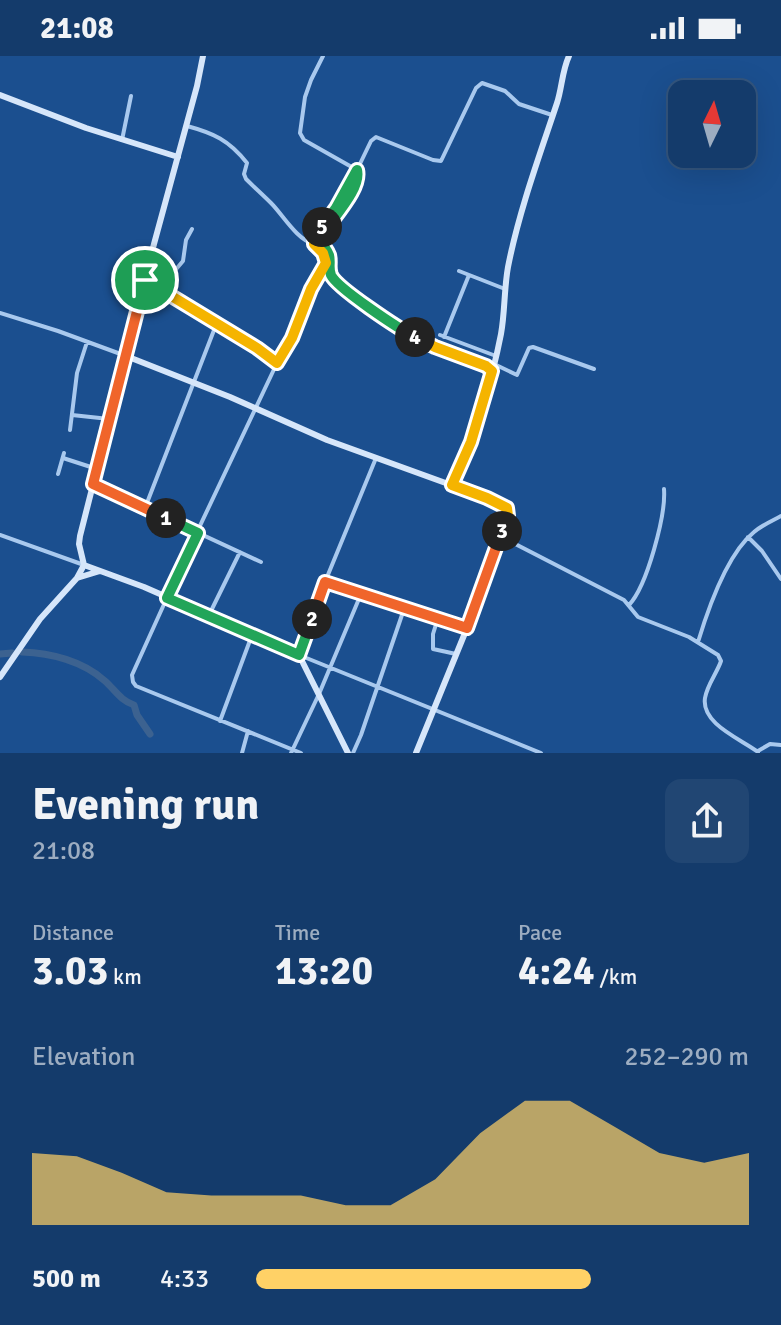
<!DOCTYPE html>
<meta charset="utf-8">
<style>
:root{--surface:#143b6b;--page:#214673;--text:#f1f3f6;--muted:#9dadc1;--line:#33557e;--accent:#ffd166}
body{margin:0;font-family:Signika,sans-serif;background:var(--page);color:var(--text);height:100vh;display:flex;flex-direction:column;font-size:30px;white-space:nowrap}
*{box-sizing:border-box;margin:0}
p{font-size:26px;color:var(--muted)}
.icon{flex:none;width:44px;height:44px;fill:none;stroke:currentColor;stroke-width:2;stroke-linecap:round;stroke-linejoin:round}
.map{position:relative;height:697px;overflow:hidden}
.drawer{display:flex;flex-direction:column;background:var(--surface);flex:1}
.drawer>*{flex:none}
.needle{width:52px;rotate:5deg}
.fabs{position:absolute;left:668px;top:24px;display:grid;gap:16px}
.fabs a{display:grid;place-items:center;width:88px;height:88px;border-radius:16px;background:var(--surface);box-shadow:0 8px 32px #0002,0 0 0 2px var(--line);font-size:40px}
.pin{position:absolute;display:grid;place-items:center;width:68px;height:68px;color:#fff;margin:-34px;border:4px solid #fff;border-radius:50%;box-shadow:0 2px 8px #0007}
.km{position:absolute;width:40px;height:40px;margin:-20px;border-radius:50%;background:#222;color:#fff;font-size:22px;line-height:40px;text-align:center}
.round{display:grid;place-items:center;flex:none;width:84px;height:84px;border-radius:16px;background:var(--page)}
.summary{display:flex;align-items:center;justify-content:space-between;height:136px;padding:0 32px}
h1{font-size:44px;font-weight:700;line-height:60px}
.metrics{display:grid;grid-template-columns:repeat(3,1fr);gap:12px;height:136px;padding:8px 32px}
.metrics div{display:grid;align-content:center}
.metrics b{font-size:40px;font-weight:700}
.metrics small{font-size:22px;font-weight:400}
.metrics p{font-size:22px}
.chart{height:224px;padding:16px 32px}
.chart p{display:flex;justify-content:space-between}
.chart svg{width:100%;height:144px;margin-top:8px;fill:var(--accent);opacity:.7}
ul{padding:0 32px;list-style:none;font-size:26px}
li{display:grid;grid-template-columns:128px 96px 1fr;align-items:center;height:60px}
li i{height:20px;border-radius:10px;background:var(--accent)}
.status{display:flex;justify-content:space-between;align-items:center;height:56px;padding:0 40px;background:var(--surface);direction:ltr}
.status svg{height:22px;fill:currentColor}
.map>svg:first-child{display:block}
</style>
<div class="status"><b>21:08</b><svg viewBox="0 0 49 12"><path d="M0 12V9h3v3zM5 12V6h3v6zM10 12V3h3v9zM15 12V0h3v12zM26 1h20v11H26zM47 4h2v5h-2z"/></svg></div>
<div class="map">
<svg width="781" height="697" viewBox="0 0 781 697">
<rect width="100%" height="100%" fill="#1b4f8f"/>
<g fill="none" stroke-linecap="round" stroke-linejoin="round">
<path stroke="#3c6290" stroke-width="7" d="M22 596C51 597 83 605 105 625 115 634 121 645 134 649L137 659 150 678
M0 598 12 597"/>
<path stroke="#a9c9ee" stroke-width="4" d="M323 0 311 24 305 41 300 77 304 84 357 114 371 85 376 81 433 104 441 105 476 32 482 27 505 35 519 48 552 59
M187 70C213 77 229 84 247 107L244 118 246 123C254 131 263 139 271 147 283 159 297 184 314 188
M122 84 131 40
M357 114C362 134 329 165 320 183 322 189 327 192 329 199 332 207 327 215 334 223 340 230 351 236 358 243 400 276 437 292 486 310L492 315
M459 215 505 233
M145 224 257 292 277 307
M164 236 172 218 183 205 186 184 192 173
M0 257 58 275 126 300
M440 279 496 300
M444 281 469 219
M494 308 517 319 529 292 533 291 594 313
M72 359 109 363
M70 374 77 317 87 286
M63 402 97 413
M376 402 325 526 299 599 541 697
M58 418 64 397
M93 428 261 506
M145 452 216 269
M0 479 84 509
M500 480 624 544 638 561 689 581 718 599 721 605C717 617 707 629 705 642 701 668 741 683 758 696
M748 481 762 495 781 523
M325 526 467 572
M629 549C647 530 666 459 664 433
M209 559 240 496
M438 562 433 578V593L456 598
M698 586C708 553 727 498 754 476 762 469 772 465 781 460
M220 665 252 579
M758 695 770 688 781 689
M242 697 248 675
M291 697 319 638 361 538
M301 697 136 630 133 626 132 619 189 493 277 307 292 282 311 233 326 207 323 197 315 191V181L336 152 357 114
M353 697 361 679 404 553"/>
<path stroke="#d6e6fa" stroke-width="6" d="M0 39 86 72 178 101
M126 300 230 341 327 384 487 442 507 452 508 460 467 572 416 697
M452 429C474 380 491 330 501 278 505 256 504 233 508 211 519 155 539 101 557 47 562 32 562 15 569 0
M84 509 144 531 299 599 348 697
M77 522 100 515
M0 621 40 563 77 522 84 509 79 488 80 480 154 188 197 30 203 0"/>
</g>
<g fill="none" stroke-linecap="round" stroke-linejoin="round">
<defs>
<path id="split-1" d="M145 224 93 428 166 462"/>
<path id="split-2" d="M166 462 198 477 167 542 299 599 312 563"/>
<path id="split-3" d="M312 563 325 526 467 572 502 475"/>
<path id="split-4" d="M415 281 435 291 486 310 492 315 471 386 452 429 487 442 507 452 508 460 502 475"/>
<path id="split-5" d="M322 171 336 152 357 114C362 134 329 165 320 183 322 189 327 193 329 199 331 206 328 212 331 219 337 232 399 273 415 281"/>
<path id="split-6" d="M145 224 257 292 277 307 292 282 311 233 326 207 323 197 314 188 315 181 322 171"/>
</defs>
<use href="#split-1" stroke="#fff" stroke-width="16"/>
<use href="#split-2" stroke="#fff" stroke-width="16"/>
<use href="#split-3" stroke="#fff" stroke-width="16"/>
<use href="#split-4" stroke="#fff" stroke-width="16"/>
<use href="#split-5" stroke="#fff" stroke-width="16"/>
<use href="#split-6" stroke="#fff" stroke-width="16"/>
<use href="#split-1" stroke="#f0652b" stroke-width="10"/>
<use href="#split-2" stroke="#22a559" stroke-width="10"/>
<use href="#split-3" stroke="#f0652b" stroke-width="10"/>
<use href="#split-4" stroke="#f5b400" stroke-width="10"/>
<use href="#split-5" stroke="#22a559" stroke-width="10"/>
<use href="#split-6" stroke="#f5b400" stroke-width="10"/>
</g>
</svg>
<div class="fabs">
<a><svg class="needle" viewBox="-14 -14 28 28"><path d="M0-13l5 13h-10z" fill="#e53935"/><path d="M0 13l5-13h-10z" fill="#9dadc1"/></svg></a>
</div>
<div class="pin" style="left:145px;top:224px;background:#1e9e55"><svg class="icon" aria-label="arrive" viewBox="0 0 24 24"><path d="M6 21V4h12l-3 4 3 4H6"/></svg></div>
<b class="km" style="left:166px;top:462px">1</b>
<b class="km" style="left:312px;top:563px">2</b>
<b class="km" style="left:502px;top:475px">3</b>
<b class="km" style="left:415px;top:281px">4</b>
<b class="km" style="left:322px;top:171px">5</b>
</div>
<section class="drawer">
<div class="summary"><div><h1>Evening run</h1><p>21:08</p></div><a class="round"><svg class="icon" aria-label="share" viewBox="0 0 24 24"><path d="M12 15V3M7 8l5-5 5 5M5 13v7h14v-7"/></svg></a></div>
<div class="metrics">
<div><p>Distance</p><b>3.03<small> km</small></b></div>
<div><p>Time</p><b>13:20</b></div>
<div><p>Pace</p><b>4:24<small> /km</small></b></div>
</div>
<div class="chart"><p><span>Elevation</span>252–290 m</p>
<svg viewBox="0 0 160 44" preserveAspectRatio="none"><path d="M0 44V22L10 23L20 28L30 34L40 35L50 35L60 35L70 38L80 38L90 30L100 16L110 6L120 6L130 14L140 22L150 25L160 22V44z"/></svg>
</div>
<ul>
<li><b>500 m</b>4:33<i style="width:68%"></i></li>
</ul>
</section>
